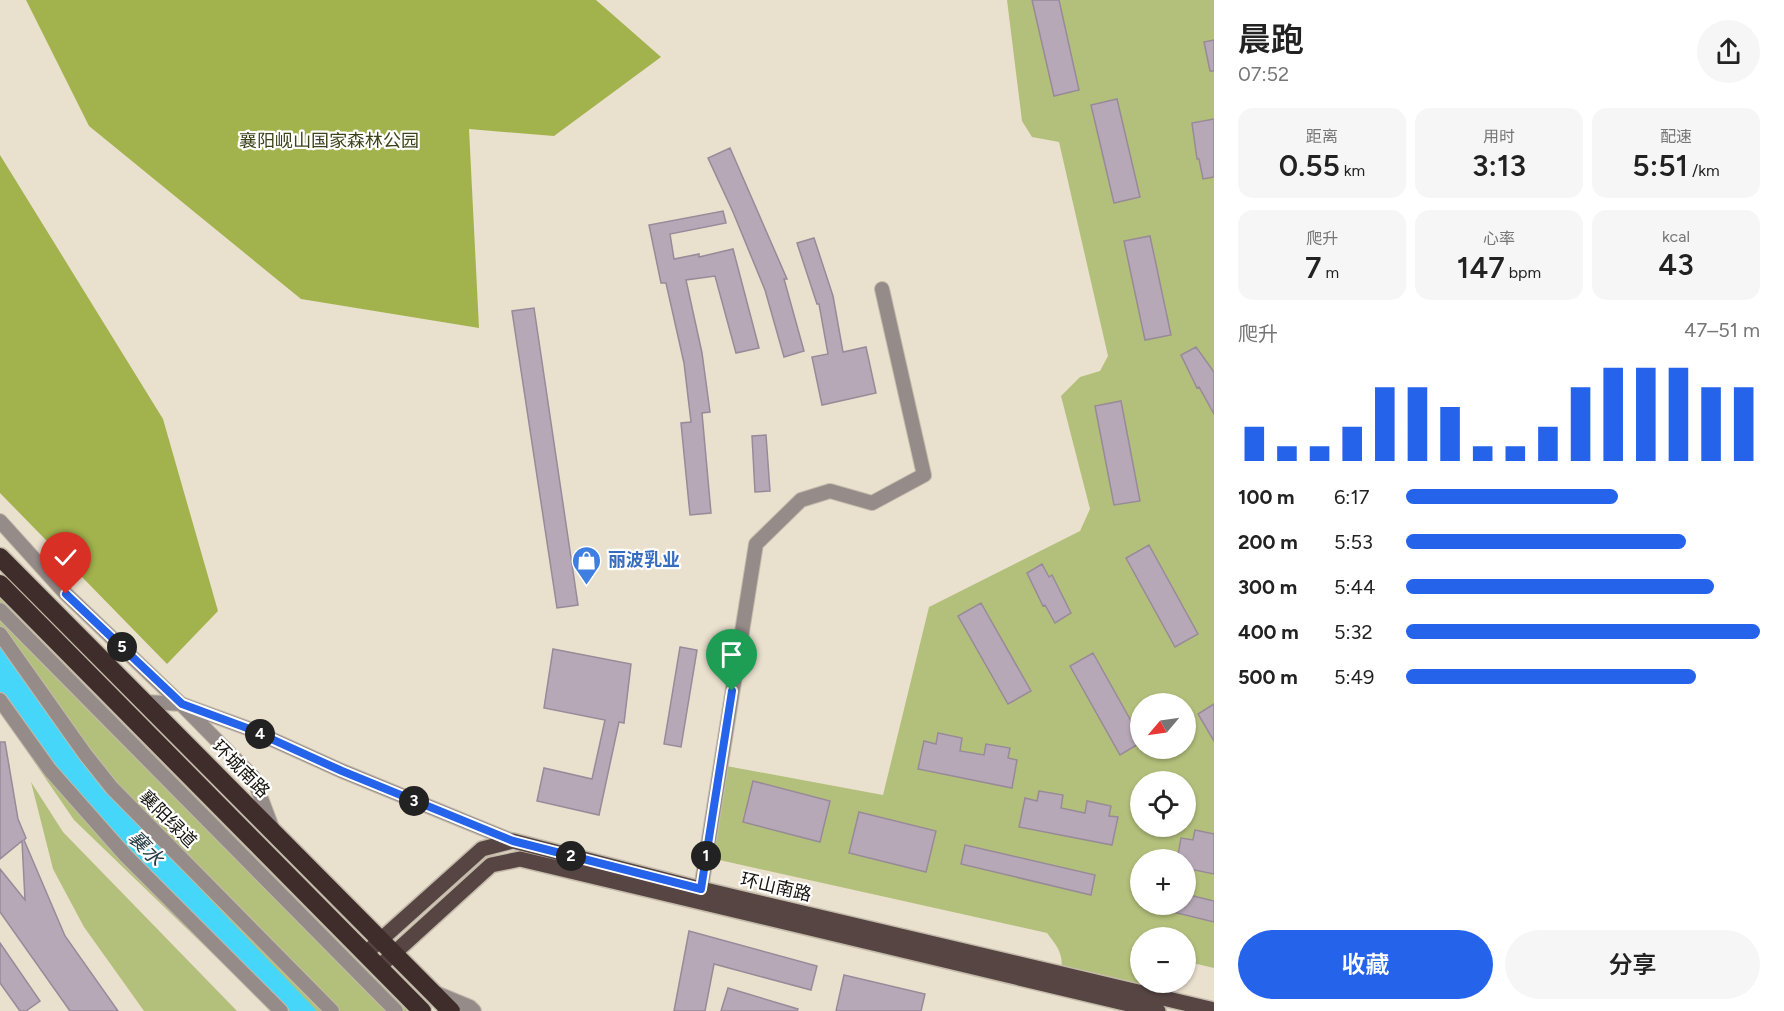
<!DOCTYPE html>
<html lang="zh">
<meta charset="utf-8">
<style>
:root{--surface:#fff;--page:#f6f6f6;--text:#222;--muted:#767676;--accent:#2563eb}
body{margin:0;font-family:Figtree,"Noto Sans SC",sans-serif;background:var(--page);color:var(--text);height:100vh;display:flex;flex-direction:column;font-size:22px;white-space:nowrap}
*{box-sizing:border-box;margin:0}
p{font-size:20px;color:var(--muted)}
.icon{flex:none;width:33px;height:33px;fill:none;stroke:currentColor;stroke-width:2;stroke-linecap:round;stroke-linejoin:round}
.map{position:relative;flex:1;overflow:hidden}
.panel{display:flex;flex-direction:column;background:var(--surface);width:570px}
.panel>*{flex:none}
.needle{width:39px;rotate:241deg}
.tools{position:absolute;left:1130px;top:693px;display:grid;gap:12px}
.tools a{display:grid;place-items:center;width:66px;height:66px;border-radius:50%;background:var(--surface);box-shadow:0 2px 4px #0004;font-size:30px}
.pin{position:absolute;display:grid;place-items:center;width:51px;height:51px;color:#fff;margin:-62px -26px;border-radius:50% 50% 50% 0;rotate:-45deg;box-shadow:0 0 6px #0007}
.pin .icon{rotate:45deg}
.km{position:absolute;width:30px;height:30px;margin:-15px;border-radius:50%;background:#222;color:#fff;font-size:16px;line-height:30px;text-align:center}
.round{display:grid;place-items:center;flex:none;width:63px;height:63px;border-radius:32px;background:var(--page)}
.headline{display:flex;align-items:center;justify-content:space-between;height:102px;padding:0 24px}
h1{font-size:33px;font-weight:600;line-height:45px}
.stats{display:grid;grid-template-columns:repeat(3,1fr);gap:9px;height:102px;padding:6px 24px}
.stats div{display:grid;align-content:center;border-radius:15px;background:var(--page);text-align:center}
.stats b{font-size:30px;font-weight:600}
.stats small{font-size:16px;font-weight:400}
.stats p{font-size:16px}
.chart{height:168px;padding:12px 24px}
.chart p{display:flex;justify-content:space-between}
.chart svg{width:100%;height:108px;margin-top:6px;stroke:var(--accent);stroke-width:6}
.primary-button{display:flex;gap:12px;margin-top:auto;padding:12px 24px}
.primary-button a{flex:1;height:69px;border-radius:36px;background:var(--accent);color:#fff;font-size:24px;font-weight:600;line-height:69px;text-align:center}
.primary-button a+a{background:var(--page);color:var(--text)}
ul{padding:0 24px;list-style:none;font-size:20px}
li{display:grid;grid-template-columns:96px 72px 1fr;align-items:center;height:45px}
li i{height:15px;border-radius:8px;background:var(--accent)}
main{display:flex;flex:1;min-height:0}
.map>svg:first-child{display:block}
</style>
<main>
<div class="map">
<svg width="1214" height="1011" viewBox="0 0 1214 1011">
<rect width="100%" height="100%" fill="#eae0ce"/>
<path fill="#b3c07b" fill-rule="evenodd" d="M1007 0H1214V968L1197 964 1185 965V938H1140V982L1164 983 1161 998 1061 971C1064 954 1057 946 1047 933L706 857 721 765 883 795 929 607 1080 531 1090 509 1061 396 1080 377 1100 371 1108 356 1059 142 1032 137 1022 121ZM1140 704H1185V748H1140ZM1140 782H1185V826H1140ZM1140 860H1185V904H1140Z
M0 584 422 1011H272L74 820 0 712Z
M31 782 63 832 237 1011H144L84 927 53 869Z"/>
<path fill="#a2b34d" d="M26 0H596L661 57 554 136 469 129 479 328 301 299 89 126Z
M0 155 163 419 218 611 167 664 0 493Z"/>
<path fill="#45d6f9" d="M0 645 113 798 317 1011H290L93 812 54 768 0 692Z"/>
<path fill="#b7a8b7" stroke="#988a98" stroke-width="1.5" d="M1032 0H1059L1079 90 1054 96Z
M1214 40V71H1210L1204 42Z
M1117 99 1140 197 1114 203 1091 105Z
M1214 119V177L1203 179 1199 159H1197L1192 123Z
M730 148 787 279H784L804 351 784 357 765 290 733 212 708 158Z
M723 211 726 223 670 234 674 259 699 254V257L733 249 759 348 736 353 715 276 686 280 702 353 710 412 702 413 711 513 690 515 681 423 691 422 684 363 666 283H661L649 225Z
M1150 236 1171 335 1145 340 1124 241Z
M814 238 833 296 843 352 866 347 876 393 822 405 812 357 828 354 819 304H817L797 243Z
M534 308 578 605 557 608 512 311Z
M1196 347 1214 372V414L1199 387 1197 388 1181 355Z
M1121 401 1140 501 1114 505 1095 406Z
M766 435 770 491 755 492 752 436Z
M1149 545 1198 634 1175 647 1126 558Z
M1042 564 1049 577 1052 575 1071 613 1055 623 1045 605 1043 606 1027 573Z
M981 603 1031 691 1008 704 958 616Z
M680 647 697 650 681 747 664 744Z
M553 649 631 664 624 723 619 722 599 815 537 801 544 768 592 779 605 720 544 708Z
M1093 653 1140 737V743L1120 755 1070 666Z
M1214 704V741L1198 714Z
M938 733 962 738 960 751 984 755 986 744 1010 748 1008 758 1017 760 1012 788 918 769 924 741 936 744Z
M0 742H5L18 819 26 838 24 840 65 936 118 1011H70L0 912V869L25 900 22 841 0 859Z
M753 781 830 801 820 842 743 822Z
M1039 791 1063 795 1061 808 1085 813 1087 801 1111 806 1109 816 1118 817 1112 845 1019 827 1025 798 1037 801Z
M859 812 936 831 926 872 849 853Z
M1195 830 1214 834V874L1185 868V860H1177L1181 838 1193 840Z
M965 845 1095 875 1091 895 961 864Z
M1185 894 1214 901V922L1173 912 1175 904H1185Z
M689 931 817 966 811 990 714 964 705 1011H674Z
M0 943 40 1001 26 1011H20L0 983Z
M844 975 925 994 921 1011H836Z
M728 988 798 1009 797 1011H721Z"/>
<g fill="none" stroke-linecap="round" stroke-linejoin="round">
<defs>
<path id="minor" d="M0 521 66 594 181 704 253 777 273 830
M0 610 396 1011
M0 634 85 754 112 788 332 1011
M0 700 50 770 126 856 281 1011
M147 702 181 704 247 728 342 771 513 841
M701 889 756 544 801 500 830 491 872 503 924 475 882 289
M436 993 470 1007 474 1011"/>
<path id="major" d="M366 953 482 849 513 841 701 889 1214 1010
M379 967 491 865 520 859 1158 1011"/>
<path id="highway" d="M0 557 451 1011
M0 584 422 1011"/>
</defs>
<use href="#minor" stroke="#c4bbab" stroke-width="16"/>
<use href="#major" stroke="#c4bbab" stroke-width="18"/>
<use href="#highway" stroke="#c4bbab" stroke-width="21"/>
<use href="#minor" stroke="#958b89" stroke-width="14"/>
<use href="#major" stroke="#564543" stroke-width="15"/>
<use href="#highway" stroke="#3f2d2b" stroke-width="18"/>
</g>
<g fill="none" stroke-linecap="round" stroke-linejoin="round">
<defs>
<path id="route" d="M66 594 182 704 247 728 342 771 513 841 701 889 732 691"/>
</defs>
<use href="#route" stroke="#fff" stroke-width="12"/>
<use href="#route" stroke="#2563eb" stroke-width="8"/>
</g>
<defs>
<symbol id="shop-pin" viewBox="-11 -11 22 30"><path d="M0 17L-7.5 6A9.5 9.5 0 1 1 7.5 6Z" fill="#3f7fe0" stroke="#fff"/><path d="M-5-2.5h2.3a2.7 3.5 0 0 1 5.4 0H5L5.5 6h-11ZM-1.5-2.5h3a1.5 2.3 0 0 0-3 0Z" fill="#fff"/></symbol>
</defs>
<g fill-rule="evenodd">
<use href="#shop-pin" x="570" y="544" width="33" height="45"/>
</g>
<g text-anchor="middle" stroke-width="4.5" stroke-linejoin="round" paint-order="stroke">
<g font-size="18" fill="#3c4319" stroke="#fff">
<text x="329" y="147">襄阳岘山国家森林公园</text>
</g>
<g font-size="18" font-weight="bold" fill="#366cbe" stroke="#fff" text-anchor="start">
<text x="608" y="566">丽波乳业</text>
</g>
<g font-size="18" fill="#16120c" stroke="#fff">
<text transform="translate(241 769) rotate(45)" y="6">环城南路</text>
<text transform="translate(168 819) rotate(45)" y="6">襄阳绿道</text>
<text transform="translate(776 887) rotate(13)" y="6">环山南路</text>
</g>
<g font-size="20" font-style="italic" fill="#243b42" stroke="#fff">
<text transform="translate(146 848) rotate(45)" y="7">襄水</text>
</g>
</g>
</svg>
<div class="tools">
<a><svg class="needle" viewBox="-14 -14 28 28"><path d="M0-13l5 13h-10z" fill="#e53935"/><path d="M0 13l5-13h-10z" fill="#767676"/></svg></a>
<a><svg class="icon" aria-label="locate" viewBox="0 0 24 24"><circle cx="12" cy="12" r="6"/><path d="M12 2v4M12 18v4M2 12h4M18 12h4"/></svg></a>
<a>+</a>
<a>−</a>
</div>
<div class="pin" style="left:732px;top:691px;background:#1e9e55"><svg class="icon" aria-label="arrive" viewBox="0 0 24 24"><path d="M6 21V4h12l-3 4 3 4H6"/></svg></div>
<div class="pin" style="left:66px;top:594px;background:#d93025"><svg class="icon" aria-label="check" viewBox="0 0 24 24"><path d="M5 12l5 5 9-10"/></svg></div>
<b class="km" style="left:706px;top:856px">1</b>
<b class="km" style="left:571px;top:856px">2</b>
<b class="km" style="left:414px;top:801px">3</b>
<b class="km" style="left:260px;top:734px">4</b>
<b class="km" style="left:122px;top:647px">5</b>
</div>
<section class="panel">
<div class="headline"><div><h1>晨跑</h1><p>07:52</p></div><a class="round"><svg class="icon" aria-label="share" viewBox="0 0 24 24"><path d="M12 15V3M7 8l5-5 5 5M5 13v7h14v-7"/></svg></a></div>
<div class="stats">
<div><p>距离</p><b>0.55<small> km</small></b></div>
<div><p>用时</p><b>3:13</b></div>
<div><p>配速</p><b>5:51<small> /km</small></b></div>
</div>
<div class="stats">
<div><p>爬升</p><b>7<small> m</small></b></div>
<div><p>心率</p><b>147<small> bpm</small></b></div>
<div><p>kcal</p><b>43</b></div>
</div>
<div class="chart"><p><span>爬升</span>47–51 m</p>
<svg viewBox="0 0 160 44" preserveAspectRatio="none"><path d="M5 44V30M15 44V38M25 44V38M35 44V30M45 44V14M55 44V14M65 44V22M75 44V38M85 44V38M95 44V30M105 44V14M115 44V6M125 44V6M135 44V6M145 44V14M155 44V14"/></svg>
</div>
<ul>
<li><b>100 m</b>6:17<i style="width:60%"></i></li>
<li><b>200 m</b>5:53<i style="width:79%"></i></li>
<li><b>300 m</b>5:44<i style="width:87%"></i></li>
<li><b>400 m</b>5:32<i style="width:100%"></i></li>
<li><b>500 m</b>5:49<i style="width:82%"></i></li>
</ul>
<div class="primary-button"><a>收藏</a><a>分享</a></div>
</section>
</main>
